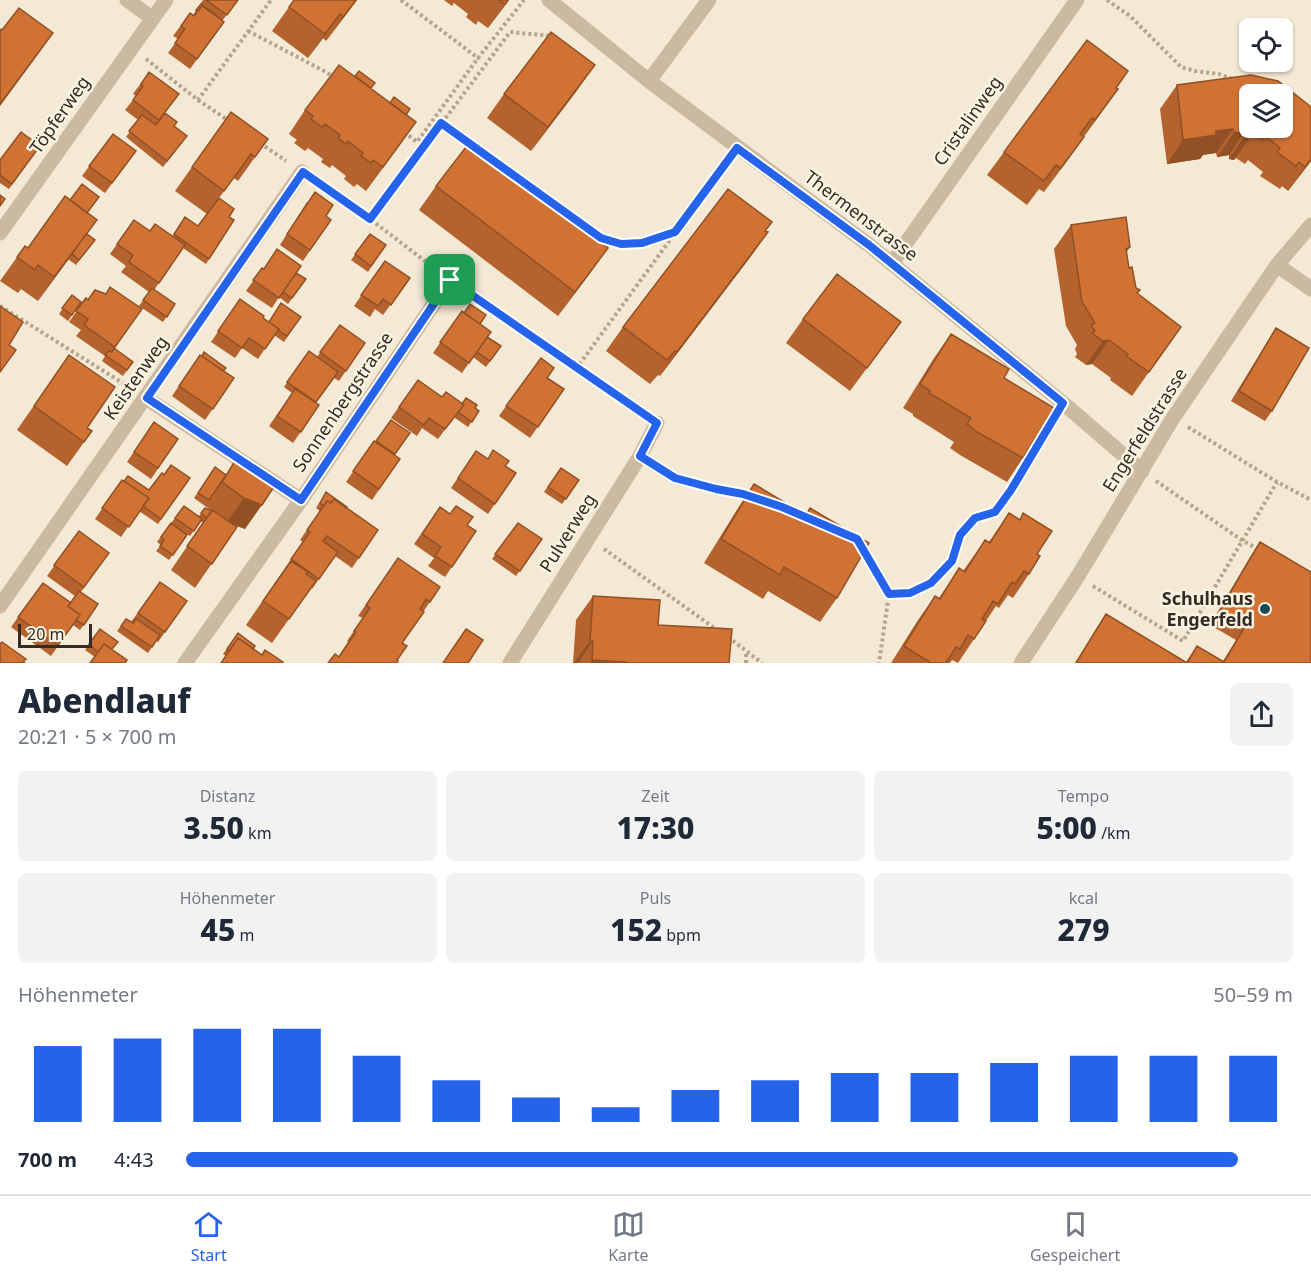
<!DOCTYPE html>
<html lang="de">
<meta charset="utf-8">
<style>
:root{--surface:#fff;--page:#f2f2f3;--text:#1f2937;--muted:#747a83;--line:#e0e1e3;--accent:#2563eb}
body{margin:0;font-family:"Noto Sans",sans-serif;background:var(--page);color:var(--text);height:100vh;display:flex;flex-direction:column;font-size:22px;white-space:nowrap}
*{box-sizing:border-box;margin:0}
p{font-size:20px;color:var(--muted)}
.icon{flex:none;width:33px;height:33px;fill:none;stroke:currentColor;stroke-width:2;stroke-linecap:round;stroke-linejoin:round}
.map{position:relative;height:663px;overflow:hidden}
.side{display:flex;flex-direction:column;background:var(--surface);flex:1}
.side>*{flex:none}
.buttons{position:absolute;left:1239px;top:18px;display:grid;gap:12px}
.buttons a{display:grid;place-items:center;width:54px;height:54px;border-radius:9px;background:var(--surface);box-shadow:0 2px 4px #0004;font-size:30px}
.scale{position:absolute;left:18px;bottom:15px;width:74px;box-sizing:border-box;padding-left:6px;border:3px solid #342c24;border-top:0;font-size:16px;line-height:21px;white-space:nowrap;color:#342c24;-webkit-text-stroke:4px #faf3e1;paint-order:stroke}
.pin{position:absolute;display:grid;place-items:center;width:51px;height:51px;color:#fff;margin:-26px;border-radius:12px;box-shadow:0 3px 9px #0006}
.round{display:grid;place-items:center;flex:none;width:63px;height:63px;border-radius:9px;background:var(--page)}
.summary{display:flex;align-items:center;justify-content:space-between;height:102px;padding:0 18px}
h1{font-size:33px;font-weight:800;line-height:45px}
.figures{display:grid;grid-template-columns:repeat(3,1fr);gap:9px;height:102px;padding:6px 18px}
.figures div{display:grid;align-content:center;border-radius:9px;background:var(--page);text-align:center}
.figures b{font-size:30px;font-weight:800}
.figures small{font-size:16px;font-weight:400}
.figures p{font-size:16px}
.chart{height:168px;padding:12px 18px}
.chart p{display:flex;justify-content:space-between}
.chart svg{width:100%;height:108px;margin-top:6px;stroke:var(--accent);stroke-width:6}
ul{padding:0 18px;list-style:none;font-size:20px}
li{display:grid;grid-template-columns:96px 72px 1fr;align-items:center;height:45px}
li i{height:15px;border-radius:8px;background:var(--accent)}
.dock{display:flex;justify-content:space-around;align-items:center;height:84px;border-top:2px solid var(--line);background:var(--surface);font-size:16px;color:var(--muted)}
.dock a{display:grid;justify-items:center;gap:3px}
.dock .current{color:var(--accent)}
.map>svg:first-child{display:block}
</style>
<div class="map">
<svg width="1311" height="663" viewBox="0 0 1311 663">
<rect width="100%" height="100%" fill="#f3e9d5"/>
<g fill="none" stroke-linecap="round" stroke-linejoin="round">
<path stroke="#b7a48a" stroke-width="4" stroke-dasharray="3 3" stroke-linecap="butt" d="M401 0 478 58 524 0
M1107 0 1130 16 1181 67 1195 71 1219 74 1232 79
M248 31 326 72 334 78
M146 59 198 100 271 0
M198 100 229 121
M441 123 504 169
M404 132 417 142 478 58
M260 143 286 161
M317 182 370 219 434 268
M370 219 510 32 552 36
M574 219C583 225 592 233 601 238 625 250 652 241 675 232
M464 290 641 412
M0 306 129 387
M576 369 726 163
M1188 427 1277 482 1311 500
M655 466 675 478 750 496
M1156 481 1243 541 1260 550
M604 549 717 630
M863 550 889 594 879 663
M1093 586 1183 641 1277 482
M889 594 910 593 931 583 953 561 960 535 976 518 995 512 1011 490 1053 420
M728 637 762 663
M746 663V651"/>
<path stroke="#cbbaa0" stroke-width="15" d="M127 0 152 18
M549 0 649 81 869 245 1063 403 1142 471
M649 81 709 0
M0 233 166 0
M892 263 1077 0
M1277 265 1311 289
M146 398 301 500
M0 606 302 172
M185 663 301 500 450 280
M510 663 640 456 657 423
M1021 663 1078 576 1173 418 1277 265 1311 225"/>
</g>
<path fill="#b4622e" d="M203 0H238L222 21 224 22 190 69 168 53 178 39 173 36 190 13 193 15Z
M294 0H357L326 41 323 38 308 58 272 31Z
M444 0H509L488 28 478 21 476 25 466 17 468 14 454 3 452 6Z
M149 72 165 113 174 126 187 136 163 167 126 137 138 120 125 110 136 96 133 94Z
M1177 85 1311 107V161L1288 191 1282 186 1280 189 1260 176 1263 172 1248 160 1245 164 1236 158 1234 160 1229 159V155L1217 157 1216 153 1203 155 1200 159 1167 164 1160 109Z
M371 88 416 122 366 191 357 184 354 187 344 179 346 176 332 165 330 168 321 162 323 159 308 148 305 151 294 143 297 140 289 134 305 110Z
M1116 88 1101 113 1044 192 1039 189 1027 205 987 175 1004 152Z
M578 89 531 151 487 118 504 94Z
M231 112 268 139 238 181 234 178 219 198 229 217 209 259 206 264 183 248 154 290 175 304 163 322 139 306 149 292 121 272 126 266 110 254 134 220 150 231 172 237 185 217 198 226 207 214 175 191Z
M113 134 136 151 105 193 82 176Z
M40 146 9 189 0 183V160Z
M500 167 608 248 558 316 419 210 436 186Z
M307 202 331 220 303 261 280 245Z
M87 213 86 234 95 240 76 265 68 259 38 301 21 289 18 293 0 281 25 246 28 248Z
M1071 225 1130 247 1126 253 1129 268 1136 288 1140 290 1137 293 1181 327 1132 396 1110 380 1111 378 1092 364 1086 365 1075 357 1077 354 1075 349 1077 345 1066 326 1054 249Z
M766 231 768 232 751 256 660 376 658 375 650 384 606 351 623 327Z
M370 234 386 245 368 272 351 260Z
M385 261 410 278 383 315 375 309 370 317 354 306Z
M262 268 285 289 306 279 288 304 279 297 272 308 246 291Z
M72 295 81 302 68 321 59 314Z
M86 298 88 300 142 309 112 352 133 362 123 376 102 361 105 356 76 336 81 330 69 322Z
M240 299 269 322 301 317 284 342 274 335 258 359 242 348 235 358 211 342Z
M462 311 480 324 487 337 501 346 486 367 473 357 462 373 433 353Z
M803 319 901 322 850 391 786 343Z
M340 325 365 343 339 381 334 378 316 403 319 405 293 443 269 426 292 393 284 387 305 356 317 357Z
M1276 328 1272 411 1265 421 1231 401 1269 339Z
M951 334 1004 378 1023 458 1007 482 960 455 950 448 954 442 913 416V414L903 408 934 358Z
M69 355 87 428 92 431 67 466 17 430Z
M200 355 234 378 205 420 172 396Z
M541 358 547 378 564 389 530 438 499 416Z
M418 380 442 397 475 408 479 411 468 427 455 418 456 415 438 439 422 428 417 436 391 418Z
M154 422 178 439 151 479 127 462Z
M374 441 400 459 372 500 346 482Z
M476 451 487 458 505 466 516 473 488 514 451 488Z
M238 456 261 473 245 529 232 524 237 527 195 588 171 570 203 523 201 521 190 536 183 532 187 535 169 560 156 551 161 545 157 542 184 506 199 516 205 508 212 511 194 498 215 467 226 475Z
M561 468 579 480 562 504 544 492Z
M164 475 190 478 158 524 139 511 121 537 95 519 122 480 149 490Z
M754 484 805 515 810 508 837 598 820 622 768 591 763 599 704 563 738 508Z
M326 492 346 508 378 530 352 568 335 556 312 589 311 588 272 643 246 625 303 542 300 540 320 511 316 508Z
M440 507 476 531 445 577 428 566 434 558 414 544Z
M1009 513 1037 554 1029 574 1013 598 1008 595 999 608 996 606 958 663 952 660 950 663H891L918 620 935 596 939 598 959 568 963 571 985 540 989 542Z
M518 523 542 539 516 576 492 559Z
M79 531 109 553 81 592 98 604 80 630 73 625 51 656 11 627 43 583 71 602 75 596 47 576Z
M1260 542 1311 663H1075L1096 629 1106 614 1186 662 1197 646 1223 661 1236 640 1210 625 1250 557Z
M398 558 440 587 402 643 397 660 338 657 348 642 347 641 363 618 358 616Z
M160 582 187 601 158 642 156 641 148 653 117 631 126 619 131 622Z
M593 596 658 625 729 663H573L576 620Z
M100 629 112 649 95 657 85 650Z
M238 633 253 649 262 655 226 656 223 654Z"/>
<path fill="#925025" d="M356 0H357L326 41 343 17Z
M508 0H509L488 28 505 4Z
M340 14 323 38 308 58 325 34Z
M53 33 36 57 0 106V104Z
M595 65 578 89 531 151 548 127Z
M1118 89 1101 113 1078 144 1095 120Z
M416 122 399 146 366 191 383 167Z
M1233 129 1216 153 1203 155 1200 159 1167 164 1183 140 1216 131Z
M1245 131 1229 155 1217 157 1234 133Z
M1253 134 1234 160 1229 159 1245 135Z
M1084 137 1067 161 1044 192 1061 168Z
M1311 159V161L1288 191 1305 167Z
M97 220 80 244 38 301 54 277Z
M768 232 751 256 660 376 677 352Z
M608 248 591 272 558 316 575 292Z
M1109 340 1092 364 1086 365 1103 341Z
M244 498 262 505 245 529 227 522Z
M590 641H593L578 663H574Z
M592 660 626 662 625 663H590Z"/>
<path fill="#d17235" stroke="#925025" stroke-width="1.5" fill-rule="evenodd" d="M206 0H238L227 15Z
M294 0H356L343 17 340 14 325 34 289 7Z
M499 0H508L505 4Z
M201 4 216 15V16L202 6 198 11 196 10Z
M202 6 224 22 197 59 175 43 185 29 181 26 190 13 194 16Z
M19 8 53 33 0 104V29L2 30Z
M551 32 595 65 548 127 504 94Z
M1087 40 1128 71 1116 88 1118 89 1095 120 1092 118 1080 134 1084 137 1061 168 1056 165 1044 181 1004 152Z
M339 65 416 122 383 167 373 160 371 163 361 156 363 153 348 141 346 144 338 138 340 135 325 124 322 127 311 119 313 116 305 110Z
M359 71 375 83 371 88 355 76Z
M149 72 179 94 159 120 133 100 143 86 141 84Z
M1251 75 1278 81 1311 107V159L1305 167 1299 162 1296 166 1277 152 1280 148 1265 136 1262 140 1253 134 1251 136 1245 135V131L1234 133 1233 129 1216 131V135L1183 140 1177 85ZM1250 94H1282V128H1250Z
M394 97 410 109 406 115 390 103Z
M231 112 268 139 255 157 251 154 224 191 192 167Z
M165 113 177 122 174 126 187 136 167 161 129 131 142 115 156 125Z
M21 132 40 146 12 184 0 175V160Z
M113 134 136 151 112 183 89 166Z
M469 143 500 167 502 164 578 221 576 224 608 248 575 292 436 186Z
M82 184 99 197 87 213 70 200Z
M728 189 772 222 765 231 768 232 677 352 675 351 667 360 623 327Z
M315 192 333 205 326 216 331 220 310 250 287 234Z
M0 195 5 199 0 206Z
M65 196 97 220 54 277 38 265 35 270 17 257 25 246 28 248Z
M219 198 234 209 229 217 234 220 209 259 174 234 185 217 198 226Z
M1126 217 1130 247 1126 249 1129 268 1132 267 1136 288 1140 290 1137 293 1181 327 1149 372 1126 356 1128 354 1109 340 1103 341 1092 333 1095 331 1091 325 1095 323 1082 302 1071 225Z
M134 220 150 231 155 224 185 245 159 283 129 262 133 255 117 244Z
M86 234H87L95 240 79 260 72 254Z
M370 234 386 245 371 266 355 254Z
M277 249 301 266 279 298 253 280 262 268 264 269Z
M385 261 410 278 391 305 383 299 378 306 361 295Z
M296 273 306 279 292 298 283 292Z
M837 274 901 322 867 368 803 319Z
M110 287 142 309 115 347 84 325 88 319 76 311 86 298 88 300 95 290 106 294Z
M152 288 175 304 167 317 143 300Z
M72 295 81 302 72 315 62 308Z
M240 299 264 316 263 318 279 329 265 349 249 338 242 348 218 331Z
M281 303 301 317 287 336 278 330 279 329 269 322Z
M470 304 486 315 480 324 464 313Z
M0 306 23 322 9 345 16 350 0 372Z
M462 311 491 332 469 363 440 342Z
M340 325 365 343 346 371 320 352Z
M1276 328 1309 348 1272 411 1239 391Z
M951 334 1009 369 1004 378 1054 408 1023 458 977 432 967 424 971 418 929 393 930 391 920 384Z
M487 337 501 346 490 361 477 352Z
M114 348 133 362 127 370 105 355 109 351 112 352Z
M309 351 338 372 316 402 287 382Z
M204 352 226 368 223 371 202 356Z
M69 355 115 387 87 428 92 431 84 442 34 406Z
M200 355 234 378 213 409 179 386Z
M541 358 554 368 547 378 564 389 538 427 506 406Z
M418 380 442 397 446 392 464 405 445 429 429 418 424 425 399 407Z
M295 389 319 405 301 432 277 416Z
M466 398 477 405 475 408 479 411 472 422 458 412 464 405 462 404Z
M391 420 410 433 395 454 376 441Z
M154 422 178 439 158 468 134 452Z
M374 441 400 459 379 489 353 471Z
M493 450 509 461 505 466 516 473 495 504 458 478 476 451 488 459Z
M238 456 261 473 277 482 262 505 244 498 222 482Z
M171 465 190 478 161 519 143 506 149 498 124 481 128 476 149 490 162 473 164 475Z
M215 467 226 475 209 500 198 493Z
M561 468 579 480 566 499 548 487Z
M122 480 149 498 129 527 102 508Z
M754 484 806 515 810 508 869 543 837 598 784 567 780 575 721 539Z
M326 492 347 507 346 508 334 499 331 503 327 501 324 506 320 503Z
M334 499 378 530 359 558 327 536 323 541 338 552 319 579 291 559 310 532 307 530 327 501 331 503Z
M184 506 202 519 194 531 175 518Z
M456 506 473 517 467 525 476 531 452 567 435 556 441 547 422 534 440 507 450 514Z
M205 508 212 511 207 518 201 513Z
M212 510 237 527 212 564 187 546Z
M1009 513 1020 520 1023 513 1052 531 1037 554 1040 556 1029 574 1024 571 1015 584 1012 582 998 604 993 601 982 619 986 621 974 639 968 635 960 649 956 647 946 663H931L904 646 935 596 940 599 959 568 965 572 985 540 990 543Z
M171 523 187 535 173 555 160 546 164 540 161 537Z
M518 523 542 539 520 571 495 554Z
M79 531 109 553 84 587 54 565Z
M1260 542 1311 572V663H1076L1106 614 1187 663 1197 646 1224 662 1246 625 1220 610Z
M398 558 440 587 430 602 426 599 420 609 424 612 402 643 407 646 397 660 398 661 397 663H328L335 654 339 657 356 632 354 631 370 608 366 605Z
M291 561 308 572 306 574 316 581 289 619 263 601Z
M160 582 187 601 165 632 138 613Z
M43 583 71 603 68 606 80 615 58 645 18 617Z
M79 591 98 604 84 625 76 620 80 615 68 606Z
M593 596 660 600 658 625 732 629 729 663H626V662L592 660 593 641H590Z
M126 619 133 623 136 619 160 635 152 647 121 626Z
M100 629 118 642 112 649 104 644 98 652 89 644Z
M466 629 483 640 468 663H443Z
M238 633 255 646 253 649 238 638 230 650 227 649Z
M238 638 262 655 265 650 283 662 282 663H221Z
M2 642 26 659 23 662 25 663H0V644Z
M104 644 127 660 125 663H90Z"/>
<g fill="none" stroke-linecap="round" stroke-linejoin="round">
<defs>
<path id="route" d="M441 123 601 238 621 244 642 243 675 232 737 148 869 245 1063 403 1011 490 995 512 975 518 960 535 952 561 931 583 910 593 889 594 857 539 782 507 743 494 716 489 675 478 640 456 657 423 450 280 301 500 147 398 303 172 370 219Z"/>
</defs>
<use href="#route" stroke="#fff" stroke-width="12"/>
<use href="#route" stroke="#2563eb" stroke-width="8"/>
</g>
<circle fill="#174a59" stroke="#faf3e1" stroke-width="2" cx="1265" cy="609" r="6"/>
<g text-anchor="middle" stroke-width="5" stroke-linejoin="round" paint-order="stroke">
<g font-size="18" fill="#342c24" stroke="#faf3e1">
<text transform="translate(60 115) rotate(-55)" y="6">Töpferweg</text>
<text transform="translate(968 121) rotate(-55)" y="6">Cristalinweg</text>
<text transform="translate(861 216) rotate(37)" y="6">Thermenstrasse</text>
<text transform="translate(136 378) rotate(-55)" y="6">Keistenweg</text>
<text transform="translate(343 402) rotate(-56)" y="6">Sonnenbergstrasse</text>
<text transform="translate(1145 430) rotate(-58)" y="6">Engerfeldstrasse</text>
<text transform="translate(568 533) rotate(-58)" y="6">Pulverweg</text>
</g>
<g font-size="18" font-weight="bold" fill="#342c24" stroke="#faf3e1" text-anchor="end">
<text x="1253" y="605">Schulhaus<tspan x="1253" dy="21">Engerfeld</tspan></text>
</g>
</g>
</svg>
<div class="buttons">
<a><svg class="icon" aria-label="locate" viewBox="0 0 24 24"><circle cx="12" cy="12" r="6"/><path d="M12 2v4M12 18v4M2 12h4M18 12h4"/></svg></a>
<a><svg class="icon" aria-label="layers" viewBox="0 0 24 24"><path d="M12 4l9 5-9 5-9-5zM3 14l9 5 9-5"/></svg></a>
</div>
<div class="scale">20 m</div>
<div class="pin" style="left:450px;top:280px;background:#1e9e55"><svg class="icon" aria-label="arrive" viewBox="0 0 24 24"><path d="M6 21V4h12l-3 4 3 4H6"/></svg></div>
</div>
<section class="side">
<div class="summary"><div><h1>Abendlauf</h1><p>20:21 · 5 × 700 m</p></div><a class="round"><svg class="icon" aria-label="share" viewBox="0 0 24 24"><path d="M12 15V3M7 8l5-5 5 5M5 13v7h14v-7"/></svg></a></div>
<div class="figures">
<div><p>Distanz</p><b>3.50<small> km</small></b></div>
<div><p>Zeit</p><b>17:30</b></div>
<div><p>Tempo</p><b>5:00<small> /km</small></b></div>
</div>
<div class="figures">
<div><p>Höhenmeter</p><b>45<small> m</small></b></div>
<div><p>Puls</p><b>152<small> bpm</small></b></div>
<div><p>kcal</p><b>279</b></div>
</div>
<div class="chart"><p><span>Höhenmeter</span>50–59 m</p>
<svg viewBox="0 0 160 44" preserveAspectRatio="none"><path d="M5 44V13M15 44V10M25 44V6M35 44V6M45 44V17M55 44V27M65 44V34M75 44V38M85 44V31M95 44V27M105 44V24M115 44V24M125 44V20M135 44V17M145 44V17M155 44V17"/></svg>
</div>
<ul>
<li><b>700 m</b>4:43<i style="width:95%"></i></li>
</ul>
</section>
<nav class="dock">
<a class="current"><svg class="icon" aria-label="home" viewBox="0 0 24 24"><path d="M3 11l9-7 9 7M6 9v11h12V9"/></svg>Start</a>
<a><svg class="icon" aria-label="map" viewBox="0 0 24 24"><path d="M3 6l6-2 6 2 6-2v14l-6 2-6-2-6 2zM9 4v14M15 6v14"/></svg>Karte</a>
<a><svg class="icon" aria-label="saved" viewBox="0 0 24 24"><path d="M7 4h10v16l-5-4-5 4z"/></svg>Gespeichert</a>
</nav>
